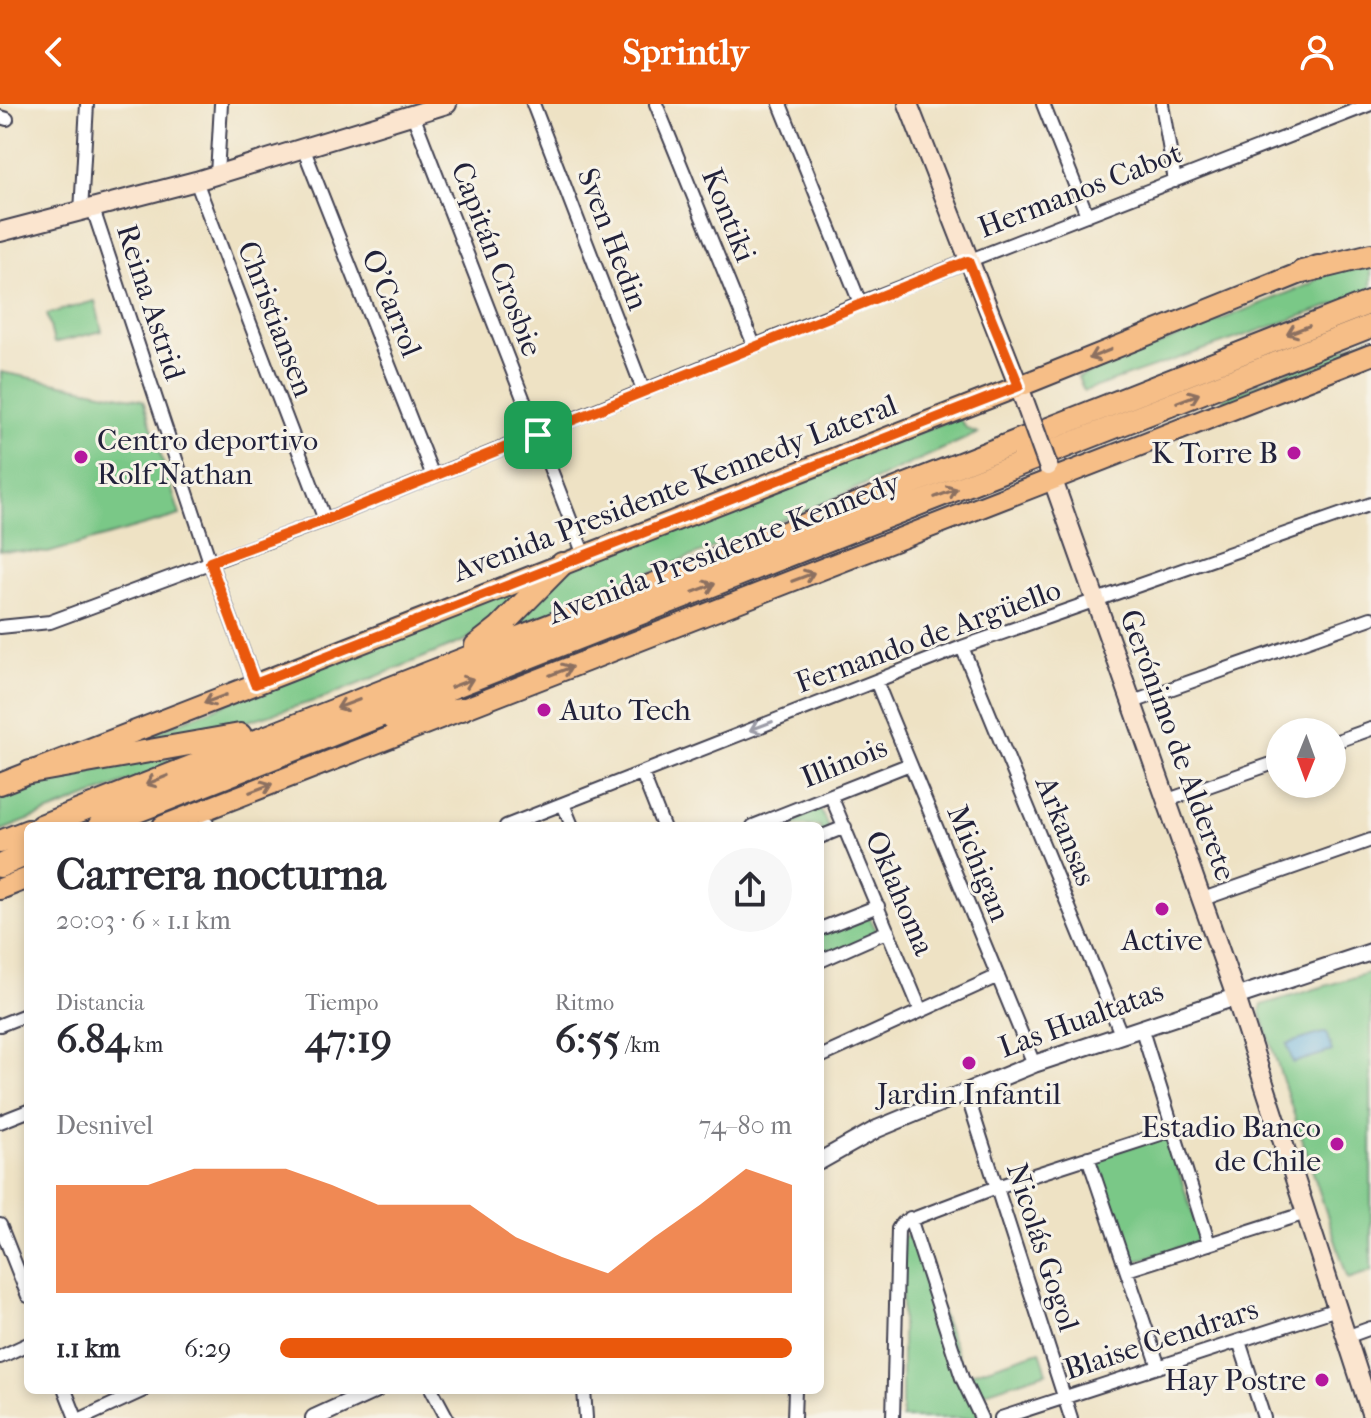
<!DOCTYPE html>
<html lang="es">
<meta charset="utf-8">
<style>
:root{--surface:#fff;--page:#f7f7f7;--text:#2b2b33;--muted:#7c7c81;--accent:#ea580c}
body{margin:0;font-family:"IM FELL French Canon",serif;background:var(--page);color:var(--text);height:100vh;display:flex;flex-direction:column;font-size:30px;white-space:nowrap}
*{box-sizing:border-box;margin:0}
p{font-size:26px;color:var(--muted)}
.icon{flex:none;width:44px;height:44px;fill:none;stroke:currentColor;stroke-width:2;stroke-linecap:round;stroke-linejoin:round}
.map{position:relative;flex:1;overflow:hidden}
.panel{position:absolute;left:24px;top:718px;width:800px;height:572px;display:flex;flex-direction:column;background:var(--surface);border-radius:12px;box-shadow:0 4px 12px #0003}
.panel>*{flex:none}
.needle{width:52px;rotate:181deg}
.controls{position:absolute;left:1266px;top:614px;display:grid;gap:16px}
.controls a{display:grid;place-items:center;width:80px;height:80px;border-radius:50%;background:var(--surface);box-shadow:0 4px 12px #0003;font-size:40px}
.pin{position:absolute;display:grid;place-items:center;width:68px;height:68px;color:#fff;margin:-34px;border-radius:16px;box-shadow:0 4px 12px #0006}
.round{display:grid;place-items:center;flex:none;width:84px;height:84px;border-radius:42px;background:var(--page)}
.head{display:flex;align-items:center;justify-content:space-between;height:136px;padding:0 32px}
h1{font-size:44px;font-weight:700;line-height:60px}
.figures{display:grid;grid-template-columns:repeat(3,1fr);gap:12px;height:136px;padding:8px 32px}
.figures div{display:grid;align-content:center}
.figures b{font-size:40px;font-weight:700}
.figures small{font-size:22px;font-weight:400}
.figures p{font-size:22px}
.chart{height:224px;padding:16px 32px}
.chart p{display:flex;justify-content:space-between}
.chart svg{width:100%;height:144px;margin-top:8px;fill:var(--accent);opacity:.7}
ul{padding:0 32px;list-style:none;font-size:26px}
li{display:grid;grid-template-columns:128px 96px 1fr;align-items:center;height:60px}
li i{height:20px;border-radius:10px;background:var(--accent)}
header{display:flex;justify-content:space-between;align-items:center;height:104px;padding:0 32px;background:var(--accent);color:#fff;font-size:36px;font-weight:700}
.map>svg:first-child{display:block}
</style>
<header><svg class="icon" aria-label="back" viewBox="0 0 24 24"><path d="M15 5l-7 7 7 7"/></svg>Sprintly<svg class="icon" aria-label="person" viewBox="0 0 24 24"><circle cx="12" cy="8" r="4"/><path d="M4 21q1-7 8-7t8 7"/></svg></header>
<div class="map">
<svg width="1371" height="1314" viewBox="0 0 1371 1314">
<rect width="100%" height="100%" fill="#f7f3e8"/>
<filter id="ink" filterUnits="userSpaceOnUse"><feTurbulence type="fractalNoise" baseFrequency=".0125" numOctaves="2"/><feDisplacementMap in="SourceGraphic" scale="16" xChannelSelector="R" yChannelSelector="G"/><feConvolveMatrix kernelMatrix="1 2 1 2 8 2 1 2 1" color-interpolation-filters="sRGB"/></filter>
<filter id="wash" filterUnits="userSpaceOnUse"><feTurbulence type="fractalNoise" baseFrequency=".006" numOctaves="4" result="noise"/><feDisplacementMap in="SourceGraphic" scale="32" xChannelSelector="R" yChannelSelector="G"/><feGaussianBlur stdDeviation="1.8" result="paint"/><feColorMatrix in="noise" values="0 0 0 0 0 0 0 0 0 0 0 0 0 0 0 0 0 1.4 0 .05"/><feComposite in="paint" operator="in"/></filter>
<g filter="url(#wash)">
<rect width="100%" height="100%" fill="#eee2c4"/>
<path fill="#7ac887" stroke="#4e7561" stroke-width="2" d="M1371 157V188L1084 287 1078 273 1310 180 1322 171Z
M95 197 102 227 54 239 47 210Z
M1371 233V243L1225 299 1223 294Z
M1 268 143 296 180 411 48 449 0 446Z
M958 313 967 325 978 329 813 404 504 527 568 465Z
M538 475 488 521 466 536 324 594 219 626 105 648Z
M190 653 0 727V694C72 666 113 658 190 653Z
M818 700 830 727 820 730V722H760Z
M867 809 878 829 820 855V829Z
M1371 868V1167L1348 1175 1260 907 1262 901Z
M1167 1031 1201 1136 1128 1160 1093 1055Z
M912 1131 982 1314H902V1133Z
M1040 1247 1047 1268 982 1289 968 1270Z"/>
<path fill="#62afdb" stroke="#42688b" stroke-width="2" d="M1326 928 1332 947 1293 959 1287 940Z"/>
</g>
<g filter="url(#ink)">
<g fill="none" stroke-linecap="round" stroke-linejoin="round">
<defs>
<path id="minor" d="M533 0 644 288
M656 0 754 241
M780 0 860 199
M1043 0 1087 111
M1162 0 1175 77
M413 11 584 451
M0 13 7 15
M304 46 433 372
M217 71 221 0
M196 77 325 416
M93 105 210 458 255 580
M81 108 87 0
M0 523 50 518 325 416 860 199 1371 0
M962 543 1121 930
M876 577 1034 960
M1133 598 1371 514
M1332 639 1371 625
M642 669 663 722
M831 692 921 907
M1168 696 1280 657
M563 700 572 722
M202 707 208 722
M506 722 962 543 1371 400
M753 722 910 660
M820 733 845 723
M1203 795 1371 736
M820 825 878 802
M820 857 888 827
M0 921 28 910
M1141 923 1209 1140
M820 953 998 872
M966 988 1071 1314
M0 1018 28 1007
M1088 1053 1159 1263
M910 1114 962 1274 981 1314
M0 1121 28 1192
M1127 1166 1306 1109
M1346 1233 1371 1224
M1239 1237 1264 1314
M0 1253 28 1240
M65 1286 76 1314
M432 1286 447 1314
M584 1286 586 1314
M83 1314 144 1286
M794 1314 795 1286
M893 1314 898 1125 902 1119 997 1083 1173 1026
M1001 1314 1337 1205"/>
<path id="tertiary" d="M820 1057 877 1025 1034 960 1371 848
M314 1314 375 1286"/>
<path id="secondary" d="M908 0 1024 296
M0 128 196 77 447 0
M1049 365 1232 881 1371 1309"/>
<path id="primary" d="M0 680 1035 276 1318 162
M163 722 1371 251
M0 785 28 774"/>
<path id="motorway" d="M1302 168 1371 151
M476 542 499 524 562 460
M393 615 462 605
M30 668 240 631
M41 722 1371 198
M99 722 1371 222
M0 738 28 727
M0 762 28 750"/>
</defs>
<use href="#minor" stroke="#413f50" stroke-width="16"/>
<use href="#tertiary" stroke="#413f50" stroke-width="20"/>
<use href="#secondary" stroke="#413f50" stroke-width="22"/>
<use href="#primary" stroke="#413f50" stroke-width="24"/>
<use href="#motorway" stroke="#413f50" stroke-width="26"/>
<use href="#minor" stroke="#fff" stroke-width="12"/>
<use href="#tertiary" stroke="#fff" stroke-width="16"/>
<use href="#secondary" stroke="#fbe5cf" stroke-width="18"/>
<use href="#primary" stroke="#f6be87" stroke-width="20"/>
<use href="#motorway" stroke="#f6be87" stroke-width="22"/>
<defs>
<path id="secondary-bridge" d="M1025 299 1048 362"/>
</defs>
<use href="#secondary-bridge" stroke="#413f50" stroke-width="22" stroke-linecap="butt"/>
<use href="#secondary-bridge" stroke="#fbe5cf" stroke-width="18"/>
</g>
<defs><path id="oneway-shaft" d="M-6 0H5M1.5-3L5.5 0L1.5 3" fill="none" stroke-width="1.6" stroke-linecap="round" stroke-linejoin="round" transform="scale(2)"/></defs>
<g stroke="#8c7061">
<use href="#oneway-shaft" transform="translate(1298 226) rotate(159)"/>
<use href="#oneway-shaft" transform="translate(1100 250) rotate(158)"/>
<use href="#oneway-shaft" transform="translate(1188 294) rotate(-21)"/>
<use href="#oneway-shaft" transform="translate(946 389) rotate(-21)"/>
<use href="#oneway-shaft" transform="translate(803 473) rotate(-21)"/>
<use href="#oneway-shaft" transform="translate(704 484) rotate(-21)"/>
<use href="#oneway-shaft" transform="translate(561 567) rotate(-21)"/>
<use href="#oneway-shaft" transform="translate(462 579) rotate(-21)"/>
<use href="#oneway-shaft" transform="translate(215 595) rotate(159)"/>
<use href="#oneway-shaft" transform="translate(348 600) rotate(159)"/>
<use href="#oneway-shaft" transform="translate(157 676) rotate(158)"/>
<use href="#oneway-shaft" transform="translate(261 684) rotate(-21)"/>
</g>
<use stroke="#9c9ca7" href="#oneway-shaft" transform="translate(761 622) rotate(159)"/>
</g>
<g fill="none" stroke-linecap="round" stroke-linejoin="round" filter="url(#ink)">
<defs>
<path id="route" d="M968 157 1019 282 255 580 210 458 325 416Z"/>
</defs>
<use href="#route" stroke="#fff" stroke-width="16"/>
<use href="#route" stroke="#ea580c" stroke-width="10"/>
</g>
<g fill="#b5179e" stroke="#f7f3e8" stroke-width="3">
<circle cx="1294" cy="349" r="8"/>
<circle cx="81" cy="353" r="8"/>
<circle cx="544" cy="606" r="8"/>
<circle cx="1162" cy="805" r="8"/>
<circle cx="969" cy="959" r="8"/>
<circle cx="1337" cy="1040" r="8"/>
<circle cx="1322" cy="1276" r="8"/>
</g>
<g text-anchor="middle" stroke-width="6" stroke-linejoin="round" paint-order="stroke">
<g font-size="30" fill="#22223b" stroke="#f7f3e8">
<text transform="translate(1080 86) rotate(-21)" y="10">Hermanos Cabot</text>
<text transform="translate(729 111) rotate(68)" y="10">Kontiki</text>
<text transform="translate(613 135) rotate(69)" y="10">Sven Hedin</text>
<text transform="translate(497 155) rotate(69)" y="10">Capitán Crosbie</text>
<text transform="translate(151 198) rotate(72)" y="10">Reina Astrid</text>
<text transform="translate(392 199) rotate(68)" y="10">O'Carrol</text>
<text transform="translate(276 215) rotate(69)" y="10">Christiansen</text>
<text transform="translate(675 384) rotate(-21)" y="10">Avenida Presidente Kennedy Lateral</text>
<text transform="translate(724 444) rotate(-21)" y="10">Avenida Presidente Kennedy</text>
<text transform="translate(928 532) rotate(-20)" y="10">Fernando de Argüello</text>
<text transform="translate(1178 641) rotate(70)" y="10">Gerónimo de Alderete</text>
<text transform="translate(844 658) rotate(-22)" y="10">Illinois</text>
<text transform="translate(1066 727) rotate(68)" y="10">Arkansas</text>
<text transform="translate(979 759) rotate(68)" y="10">Michigan</text>
<text transform="translate(900 789) rotate(67)" y="10">Oklahoma</text>
<text transform="translate(1081 915) rotate(-20)" y="10">Las Hualtatas</text>
<text transform="translate(1043 1143) rotate(72)" y="10">Nicolás Gogol</text>
<text transform="translate(1161 1235) rotate(-18)" y="10">Blaise Cendrars</text>
</g>
<g font-size="30" fill="#22223b" stroke="#f7f3e8" text-anchor="end">
<text x="97" y="346" text-anchor="start">Centro deportivo<tspan x="97" dy="34">Rolf Nathan</tspan></text>
<text x="1278" y="359">K Torre B</text>
<text x="560" y="616" text-anchor="start">Auto Tech</text>
<text x="1162" y="846" text-anchor="middle">Active</text>
<text x="969" y="1000" text-anchor="middle">Jardin Infantil</text>
<text x="1321" y="1033">Estadio Banco<tspan x="1321" dy="34">de Chile</tspan></text>
<text x="1306" y="1286">Hay Postre</text>
</g>
</g>
</svg>
<div class="controls">
<a><svg class="needle" viewBox="-14 -14 28 28"><path d="M0-13l5 13h-10z" fill="#e53935"/><path d="M0 13l5-13h-10z" fill="#7c7c81"/></svg></a>
</div>
<div class="pin" style="left:538px;top:331px;background:#1e9e55"><svg class="icon" aria-label="arrive" viewBox="0 0 24 24"><path d="M6 21V4h12l-3 4 3 4H6"/></svg></div>
<section class="panel">
<div class="head"><div><h1>Carrera nocturna</h1><p>20:03 · 6 × 1.1 km</p></div><a class="round"><svg class="icon" aria-label="share" viewBox="0 0 24 24"><path d="M12 15V3M7 8l5-5 5 5M5 13v7h14v-7"/></svg></a></div>
<div class="figures">
<div><p>Distancia</p><b>6.84<small> km</small></b></div>
<div><p>Tiempo</p><b>47:19</b></div>
<div><p>Ritmo</p><b>6:55<small> /km</small></b></div>
</div>
<div class="chart"><p><span>Desnivel</span>74–80 m</p>
<svg viewBox="0 0 160 44" preserveAspectRatio="none"><path d="M0 44V11L10 11L20 11L30 6L40 6L50 6L60 11L70 17L80 17L90 17L100 27L110 33L120 38L130 27L140 17L150 6L160 11V44z"/></svg>
</div>
<ul>
<li><b>1.1 km</b>6:29<i style="width:100%"></i></li>
</ul>
</section>
</div>
